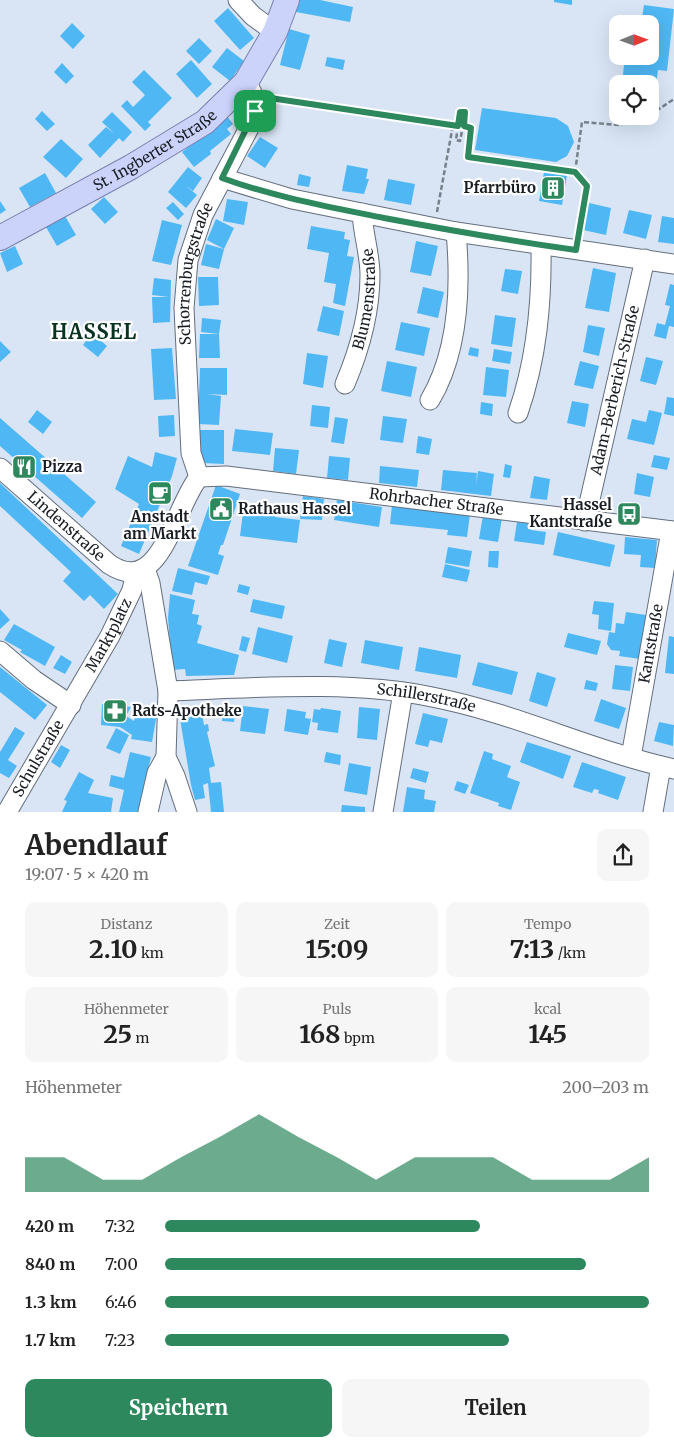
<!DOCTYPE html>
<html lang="de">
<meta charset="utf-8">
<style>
:root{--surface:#fff;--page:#f6f6f6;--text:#222;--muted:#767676;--accent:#2e885e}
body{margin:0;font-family:Merriweather,serif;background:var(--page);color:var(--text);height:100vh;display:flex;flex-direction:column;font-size:19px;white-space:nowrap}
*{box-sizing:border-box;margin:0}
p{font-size:16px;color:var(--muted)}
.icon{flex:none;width:28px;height:28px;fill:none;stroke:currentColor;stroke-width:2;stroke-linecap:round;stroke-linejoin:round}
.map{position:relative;height:812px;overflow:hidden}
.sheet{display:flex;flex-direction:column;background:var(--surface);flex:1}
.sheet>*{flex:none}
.needle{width:32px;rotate:89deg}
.fabs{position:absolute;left:609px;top:15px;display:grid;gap:10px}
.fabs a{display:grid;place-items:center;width:50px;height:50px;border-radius:10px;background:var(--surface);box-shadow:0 5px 20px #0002;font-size:25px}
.pin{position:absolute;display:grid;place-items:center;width:42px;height:42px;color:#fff;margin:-21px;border-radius:10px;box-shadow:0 2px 8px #0006}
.round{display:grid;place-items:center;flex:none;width:52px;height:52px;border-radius:10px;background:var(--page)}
.overview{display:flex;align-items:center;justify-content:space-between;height:85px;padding:0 25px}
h1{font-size:28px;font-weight:700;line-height:38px}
.metrics{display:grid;grid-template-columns:repeat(3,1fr);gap:8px;height:85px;padding:5px 25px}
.metrics div{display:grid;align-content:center;border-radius:10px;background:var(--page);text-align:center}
.metrics b{font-size:25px;font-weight:700}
.metrics small{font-size:14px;font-weight:400}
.metrics p{font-size:14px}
.chart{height:140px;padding:10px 25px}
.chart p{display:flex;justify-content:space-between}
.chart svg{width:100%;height:90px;margin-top:5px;fill:var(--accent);opacity:.7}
.cta{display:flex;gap:10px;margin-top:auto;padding:10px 25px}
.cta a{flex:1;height:58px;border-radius:10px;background:var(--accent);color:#fff;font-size:20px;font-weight:700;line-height:58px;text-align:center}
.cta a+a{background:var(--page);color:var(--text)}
ul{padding:0 25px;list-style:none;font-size:16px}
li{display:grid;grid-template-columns:80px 60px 1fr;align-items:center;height:38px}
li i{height:12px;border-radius:6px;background:var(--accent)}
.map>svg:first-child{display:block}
</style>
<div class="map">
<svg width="674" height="812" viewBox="0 0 674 812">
<rect width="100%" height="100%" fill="#d9e5f5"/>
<path fill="#4fb8f4" d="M298 0H320L353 7 350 22 296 12Z
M554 0H572V5L554 2Z
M644 5 674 9 667 71 658 70 654 101 650 100V84H622L625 56H650V24H641Z
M228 8 254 38 240 50 214 21Z
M72 23 85 36 73 49 60 36Z
M289 29 310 35 300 70 280 65Z
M199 38 212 51 199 64 186 51Z
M227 48 244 61 230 81 212 67Z
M327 57 345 60 343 70 325 66Z
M191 60 212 84 197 98 176 74Z
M62 63 74 76 66 84 54 72Z
M144 70 172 98 148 122 151 125 145 131 121 106 127 100 133 107 145 95 132 82Z
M482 108 556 118 568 126 574 142 567 156 556 162 475 150Z
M42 111 55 124 47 131 35 119Z
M112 112 132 132 123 142 119 138 100 158 88 145 106 127 115 134 102 122Z
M227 116 233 124 227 129 231 134 210 151 211 154 194 167 182 152Z
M260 137 278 148 265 168 247 156Z
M61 139 83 159 66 178 43 157Z
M347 165 368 169 366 179H369L364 194 342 191Z
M188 167 202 178 193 191 185 185 197 195 186 208 168 192Z
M544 172 567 175 562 205 539 201Z
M45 173 56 193 30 207 19 188Z
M299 174 311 177 309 187 297 185Z
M388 179 415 184 411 205 384 200Z
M104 197 118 212 105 224 91 209Z
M227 199 248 202 244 225 223 221Z
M0 201 6 210 0 214Z
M173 202 184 214 178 220 166 208Z
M589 203 611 208 606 235 583 230Z
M629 210 652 215 646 239 623 233Z
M65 216 76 235 57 246 46 227Z
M662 216 674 218V244L658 242Z
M216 219 234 228 224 249 219 269 201 265 206 244 224 249 207 240Z
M162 220 182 225 171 265 152 261Z
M311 226 345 232 344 239 350 240 347 256 354 257 345 306 333 303 336 284 324 282 329 253 307 249Z
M416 241 438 246 431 276 410 272Z
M15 246 23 264 7 272 0 253Z
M593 268 616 273 609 312 585 308Z
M505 269 522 271 518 294 501 291Z
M198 277H218L219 305 199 306Z
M154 278 171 280 170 322 153 323 152 297H169L152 295Z
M670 284 674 285V327L669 326 666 339 654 336 657 323 665 325 670 306 665 305Z
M423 287 444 292 438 318 417 313Z
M323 306 344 311 339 336 317 331Z
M495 315 516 318 512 347 491 344Z
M202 318 221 320 219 334 201 332Z
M401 322 430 328 424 356 395 350Z
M588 325 605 328 599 356 583 352Z
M92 333 107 346 98 357 83 345Z
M200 334H219L220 358H199Z
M0 341 11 352 0 362Z
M470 347 479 349 478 357 468 355Z
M172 348 176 399 154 400 151 349Z
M494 349 512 352 510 364 492 361Z
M307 353 328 356 323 388 303 384Z
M646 357 663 361 656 385 640 381Z
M387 361 417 367 411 397 381 391Z
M580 361 599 366 593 389 574 385Z
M486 367 509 370 506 397 483 395Z
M200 368H227V395L207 394 221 396 219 425 198 424Z
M667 397 674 398V416L664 414Z
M572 401 589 404 585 427 567 423Z
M481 402 493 404 492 416 480 414Z
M312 405 330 407 328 428 310 426Z
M37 410 52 422 43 434 28 422Z
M649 410 662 413 654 445 627 439 632 419 646 422Z
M174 415 175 436 159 437 158 416Z
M383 416 407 419 403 443 380 440Z
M335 417 348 419 344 444 331 442Z
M0 418 96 502 82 518 0 446Z
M235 429 273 433 270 455 232 451Z
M197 430H224V464L203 463 198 458Z
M418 436 432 439 429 455 416 453Z
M275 448 299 450 296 474 273 471Z
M155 452 177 458 172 476 139 554 121 546 139 504 115 489 128 456 152 467Z
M654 455 670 458 667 470 651 467Z
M329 456 350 458 348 480 327 478Z
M505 464 512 466 510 478 503 477Z
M380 466 419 470 417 487 379 483Z
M443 470 477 473 476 485 478 471 494 474 491 496 441 490Z
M637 473 654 477 650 497 634 494Z
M534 476 550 479 547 500 530 498Z
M0 483 118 594 104 609 90 595 84 601 63 581 71 572 0 506Z
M216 485 240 494 223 545H221L218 554 224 556 218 575 188 566Z
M303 496 324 499 322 520 300 519Z
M337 500 382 507 379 527 334 520Z
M244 504 276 508 275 517 300 520 297 543 240 536Z
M392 505 470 514 467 537 447 535 448 530 390 524Z
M483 515 502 518 498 542 479 539Z
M517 522 532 524 531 530 546 532 544 545 514 541Z
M558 532 615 545 610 567 553 555Z
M625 537 657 540 655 568 640 567 641 555 624 554Z
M448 547 472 551 469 567 445 563Z
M489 551H499L498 568 488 567Z
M445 564 470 570 467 582 442 577Z
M178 568 210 576 207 585 195 582 192 595 172 591Z
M239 584 250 587 248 595 237 592Z
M170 594 195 600 192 614 199 615 197 624 202 626 197 643 239 655 234 675 186 676 185 669 172 670 168 618Z
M253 599 285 606 282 619 250 612Z
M594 601 614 603 611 631 598 629 599 615 592 614Z
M0 609 10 620 0 629Z
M626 612 646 615 640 659 619 656 620 651 611 650 607 644 609 632 615 633 616 623 624 624Z
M14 624 55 647 45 666 20 652 22 650 4 640Z
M258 627 293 636 287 663 252 654Z
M568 633 601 641 597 655 564 647Z
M242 636 250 638 246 652 239 650Z
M669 636 674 637V674L665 673Z
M329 639 347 643 342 667 324 663Z
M365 640 403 647 399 670 361 663Z
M419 647 461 655 457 678 415 671Z
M61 655 72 662 65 674 53 668Z
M478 662 518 672 512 695 472 685Z
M615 665 633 667 630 691 612 689Z
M0 667 47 705 35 720 0 692Z
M537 672 556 678 547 707 529 701Z
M586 680 598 683 596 691 584 689Z
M601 699 626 708 619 729 594 721Z
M102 704 131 707 126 716 134 721 137 704 158 708 152 742 131 739 132 735 120 727 101 725Z
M224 705 236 707 234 722 222 721Z
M243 706 269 709 265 734 240 731Z
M359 707 380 709 377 740 357 738Z
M321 708 341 711 338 733 317 730 318 723 312 722 314 709 320 710Z
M287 709 306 712 305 718 311 719 308 735 284 731Z
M423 713 448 719 442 743 430 740 428 747 415 744Z
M202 714 204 725 208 724 209 731 207 732 215 766 209 768 211 783 221 782 224 812H211L208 783 203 785 205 798 195 800 191 785 180 719Z
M659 722 674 725 673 746 654 741Z
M15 727 25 733 8 760 17 766 9 778 0 773V752Z
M116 728 129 735 120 754 106 748Z
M527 742 571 756 563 779 520 762Z
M61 745 70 750 60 768 51 762Z
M484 751 493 754 492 759 511 766 507 777 520 782 511 810 498 806 499 803 470 793Z
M130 752 151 757 138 812H119L124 790 109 786 111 775 124 778Z
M326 752 341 755 340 765 324 762Z
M582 762 626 777 618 800 598 793 599 790 594 789 592 793 573 787Z
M349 763 371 767 367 795 344 791Z
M413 768 429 772 426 783 410 778Z
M79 772 94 780 88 793 113 798 111 812H62L67 801 64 800Z
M457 781 469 785 465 794 454 790Z
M407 787 425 790 424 799 436 801 434 812H403Z
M342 805 365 807V812H341Z"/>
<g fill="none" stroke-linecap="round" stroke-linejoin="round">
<defs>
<g id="minor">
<path d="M238 0 253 16 275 32"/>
<path d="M222 178 292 199 456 232 674 264"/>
<path id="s1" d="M345 384C359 351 370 311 370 275 370 254 363 234 362 213"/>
<path d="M430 400C459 351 461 287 456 232"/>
<path d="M518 413C537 358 542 303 541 245"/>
<path id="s2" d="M0 468 109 564C161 599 174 507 199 477"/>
<path id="s3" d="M199 477 226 476 674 531"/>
<path id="s4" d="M199 477 191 453 184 308 188 260 203 215 250 126C256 108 257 98 246 82"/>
<path id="s5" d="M585 521 645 259"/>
<path d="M145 569 150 583 168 691 166 757 175 776 187 812"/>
<path d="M0 651 34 680 71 705"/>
<path id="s6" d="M168 691C251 688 351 680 432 697 515 713 592 751 674 769"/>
<path id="s7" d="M631 757 671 531"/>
<path id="s8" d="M7 812 110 636 132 590 136 572"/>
<path d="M148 812 157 773 166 757"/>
<path d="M383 812 403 692"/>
<path d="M653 812 661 766"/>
</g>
<g id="major">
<path id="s9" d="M0 238 131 167 205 122 246 82 275 32 287 0"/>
</g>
</defs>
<use href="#minor" stroke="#646e7d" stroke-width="21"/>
<use href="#major" stroke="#7781ae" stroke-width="26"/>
<path stroke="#78808b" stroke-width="2.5" stroke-dasharray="5 2.5" stroke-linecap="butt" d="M269 99 458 126 460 112H465L463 126
M650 115 674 99
M458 126 456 140 460 141 463 126 471 128 468 157 575 172 587 186 579 233
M575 172 582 122 619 125 648 116
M437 212 453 125"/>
<use href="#minor" stroke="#fff" stroke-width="19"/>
<use href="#major" stroke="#ccd3fb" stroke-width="24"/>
</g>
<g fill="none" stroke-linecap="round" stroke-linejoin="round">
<defs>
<path id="route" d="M270 98 458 126 460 112H465L464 126 471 128 468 157 575 172 587 186 576 250C512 241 448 230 384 218 330 207 274 197 222 178L255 111 262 108Z"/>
</defs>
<use href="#route" stroke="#fff" stroke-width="10"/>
<use href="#route" stroke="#2e885e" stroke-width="6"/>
</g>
<defs>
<symbol id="building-square" viewBox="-11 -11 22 22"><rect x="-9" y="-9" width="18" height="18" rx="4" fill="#2e885e" stroke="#fff"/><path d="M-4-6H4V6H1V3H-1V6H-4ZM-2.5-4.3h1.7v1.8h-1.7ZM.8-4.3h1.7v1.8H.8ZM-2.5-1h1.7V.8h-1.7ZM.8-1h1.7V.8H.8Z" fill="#fff"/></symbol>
<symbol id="restaurant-square" viewBox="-11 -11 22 22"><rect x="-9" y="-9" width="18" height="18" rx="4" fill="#2e885e" stroke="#fff"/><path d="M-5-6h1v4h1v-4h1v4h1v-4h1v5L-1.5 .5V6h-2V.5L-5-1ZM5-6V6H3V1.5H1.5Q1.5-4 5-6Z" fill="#fff"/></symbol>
<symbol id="cafe-square" viewBox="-11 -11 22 22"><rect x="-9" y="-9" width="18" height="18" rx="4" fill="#2e885e" stroke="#fff"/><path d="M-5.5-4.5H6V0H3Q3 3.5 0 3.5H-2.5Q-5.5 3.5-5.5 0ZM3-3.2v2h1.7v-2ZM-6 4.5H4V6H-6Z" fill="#fff"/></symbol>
<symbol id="civic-square" viewBox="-11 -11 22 22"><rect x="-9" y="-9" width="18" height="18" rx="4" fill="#2e885e" stroke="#fff"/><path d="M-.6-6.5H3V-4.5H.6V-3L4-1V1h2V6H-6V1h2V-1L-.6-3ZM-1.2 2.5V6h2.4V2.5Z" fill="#fff"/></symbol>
<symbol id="bus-square" viewBox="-11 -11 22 22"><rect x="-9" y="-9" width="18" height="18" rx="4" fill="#2e885e" stroke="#fff"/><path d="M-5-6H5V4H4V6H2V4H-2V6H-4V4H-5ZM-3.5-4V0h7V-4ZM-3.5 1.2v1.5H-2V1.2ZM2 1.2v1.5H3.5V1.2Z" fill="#fff"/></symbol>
<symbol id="pharmacy-square" viewBox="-11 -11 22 22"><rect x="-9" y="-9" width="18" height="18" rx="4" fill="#2e885e" stroke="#fff"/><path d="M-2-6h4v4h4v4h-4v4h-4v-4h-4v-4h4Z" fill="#fff"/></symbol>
</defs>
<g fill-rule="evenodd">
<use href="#building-square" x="539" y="174" width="28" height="28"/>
<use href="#restaurant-square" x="10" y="453" width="28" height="28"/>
<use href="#cafe-square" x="146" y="479" width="28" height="28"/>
<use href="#civic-square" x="207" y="495" width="28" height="28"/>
<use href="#bus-square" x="615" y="500" width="28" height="28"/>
<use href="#pharmacy-square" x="101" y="697" width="28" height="28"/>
</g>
<g text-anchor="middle" stroke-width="4.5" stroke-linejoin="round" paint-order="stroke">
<g font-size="15" fill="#191e24" stroke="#fff">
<text dy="5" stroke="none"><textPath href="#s9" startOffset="178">St. Ingberter Straße</textPath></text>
<text dy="5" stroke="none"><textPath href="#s4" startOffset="206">Schorrenburgstraße</textPath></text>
<text dy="5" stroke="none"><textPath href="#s1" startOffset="88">Blumenstraße</textPath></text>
<text dy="5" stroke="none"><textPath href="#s5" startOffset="134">Adam-Berberich-Straße</textPath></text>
<text dy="5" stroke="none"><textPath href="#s3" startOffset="239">Rohrbacher Straße</textPath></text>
<text dy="5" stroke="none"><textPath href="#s2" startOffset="88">Lindenstraße</textPath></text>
<text dy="5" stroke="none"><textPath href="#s8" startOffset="204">Marktplatz</textPath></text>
<text dy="5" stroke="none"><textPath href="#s7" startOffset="115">Kantstraße</textPath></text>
<text dy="5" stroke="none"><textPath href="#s6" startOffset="259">Schillerstraße</textPath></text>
<text dy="5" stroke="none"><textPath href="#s8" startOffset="62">Schulstraße</textPath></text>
</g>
<g font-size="15" font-weight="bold" fill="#191e24" stroke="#fff" text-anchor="start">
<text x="536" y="193" text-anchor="end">Pfarrbüro</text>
<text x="42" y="472">Pizza</text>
<text x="612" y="510" text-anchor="end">Hassel<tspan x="612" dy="17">Kantstraße</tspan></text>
<text x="238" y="514">Rathaus Hassel</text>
<text x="160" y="522" text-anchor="middle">Anstadt<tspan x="160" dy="17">am Markt</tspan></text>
<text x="132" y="716">Rats-Apotheke</text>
</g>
<g font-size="20" font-weight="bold" letter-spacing="1" fill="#073420" stroke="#fff">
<text x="94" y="339">HASSEL</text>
</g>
</g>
</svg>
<div class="fabs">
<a><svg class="needle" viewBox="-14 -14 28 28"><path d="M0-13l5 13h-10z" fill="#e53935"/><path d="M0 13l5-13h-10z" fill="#767676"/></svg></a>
<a><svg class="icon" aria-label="locate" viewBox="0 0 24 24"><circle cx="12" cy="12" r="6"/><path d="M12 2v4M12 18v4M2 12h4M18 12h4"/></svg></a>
</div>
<div class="pin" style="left:255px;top:111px;background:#1e9e55"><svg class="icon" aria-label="arrive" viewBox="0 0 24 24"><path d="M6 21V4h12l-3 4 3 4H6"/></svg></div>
</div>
<section class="sheet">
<div class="overview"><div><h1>Abendlauf</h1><p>19:07 · 5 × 420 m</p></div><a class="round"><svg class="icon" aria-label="share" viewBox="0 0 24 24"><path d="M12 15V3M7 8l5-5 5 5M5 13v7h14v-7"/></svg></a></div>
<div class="metrics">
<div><p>Distanz</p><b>2.10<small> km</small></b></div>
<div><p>Zeit</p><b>15:09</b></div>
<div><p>Tempo</p><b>7:13<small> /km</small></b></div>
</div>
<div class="metrics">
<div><p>Höhenmeter</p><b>25<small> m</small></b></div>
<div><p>Puls</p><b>168<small> bpm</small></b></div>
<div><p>kcal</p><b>145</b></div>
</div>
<div class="chart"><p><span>Höhenmeter</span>200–203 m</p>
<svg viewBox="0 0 160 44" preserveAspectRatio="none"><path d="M0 44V27L10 27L20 38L30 38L40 27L50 17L60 6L70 17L80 27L90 38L100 27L110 27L120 27L130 38L140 38L150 38L160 27V44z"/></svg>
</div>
<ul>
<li><b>420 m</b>7:32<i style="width:65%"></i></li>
<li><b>840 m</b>7:00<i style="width:87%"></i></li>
<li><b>1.3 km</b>6:46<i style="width:100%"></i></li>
<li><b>1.7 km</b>7:23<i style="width:71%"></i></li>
</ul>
<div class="cta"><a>Speichern</a><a>Teilen</a></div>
</section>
